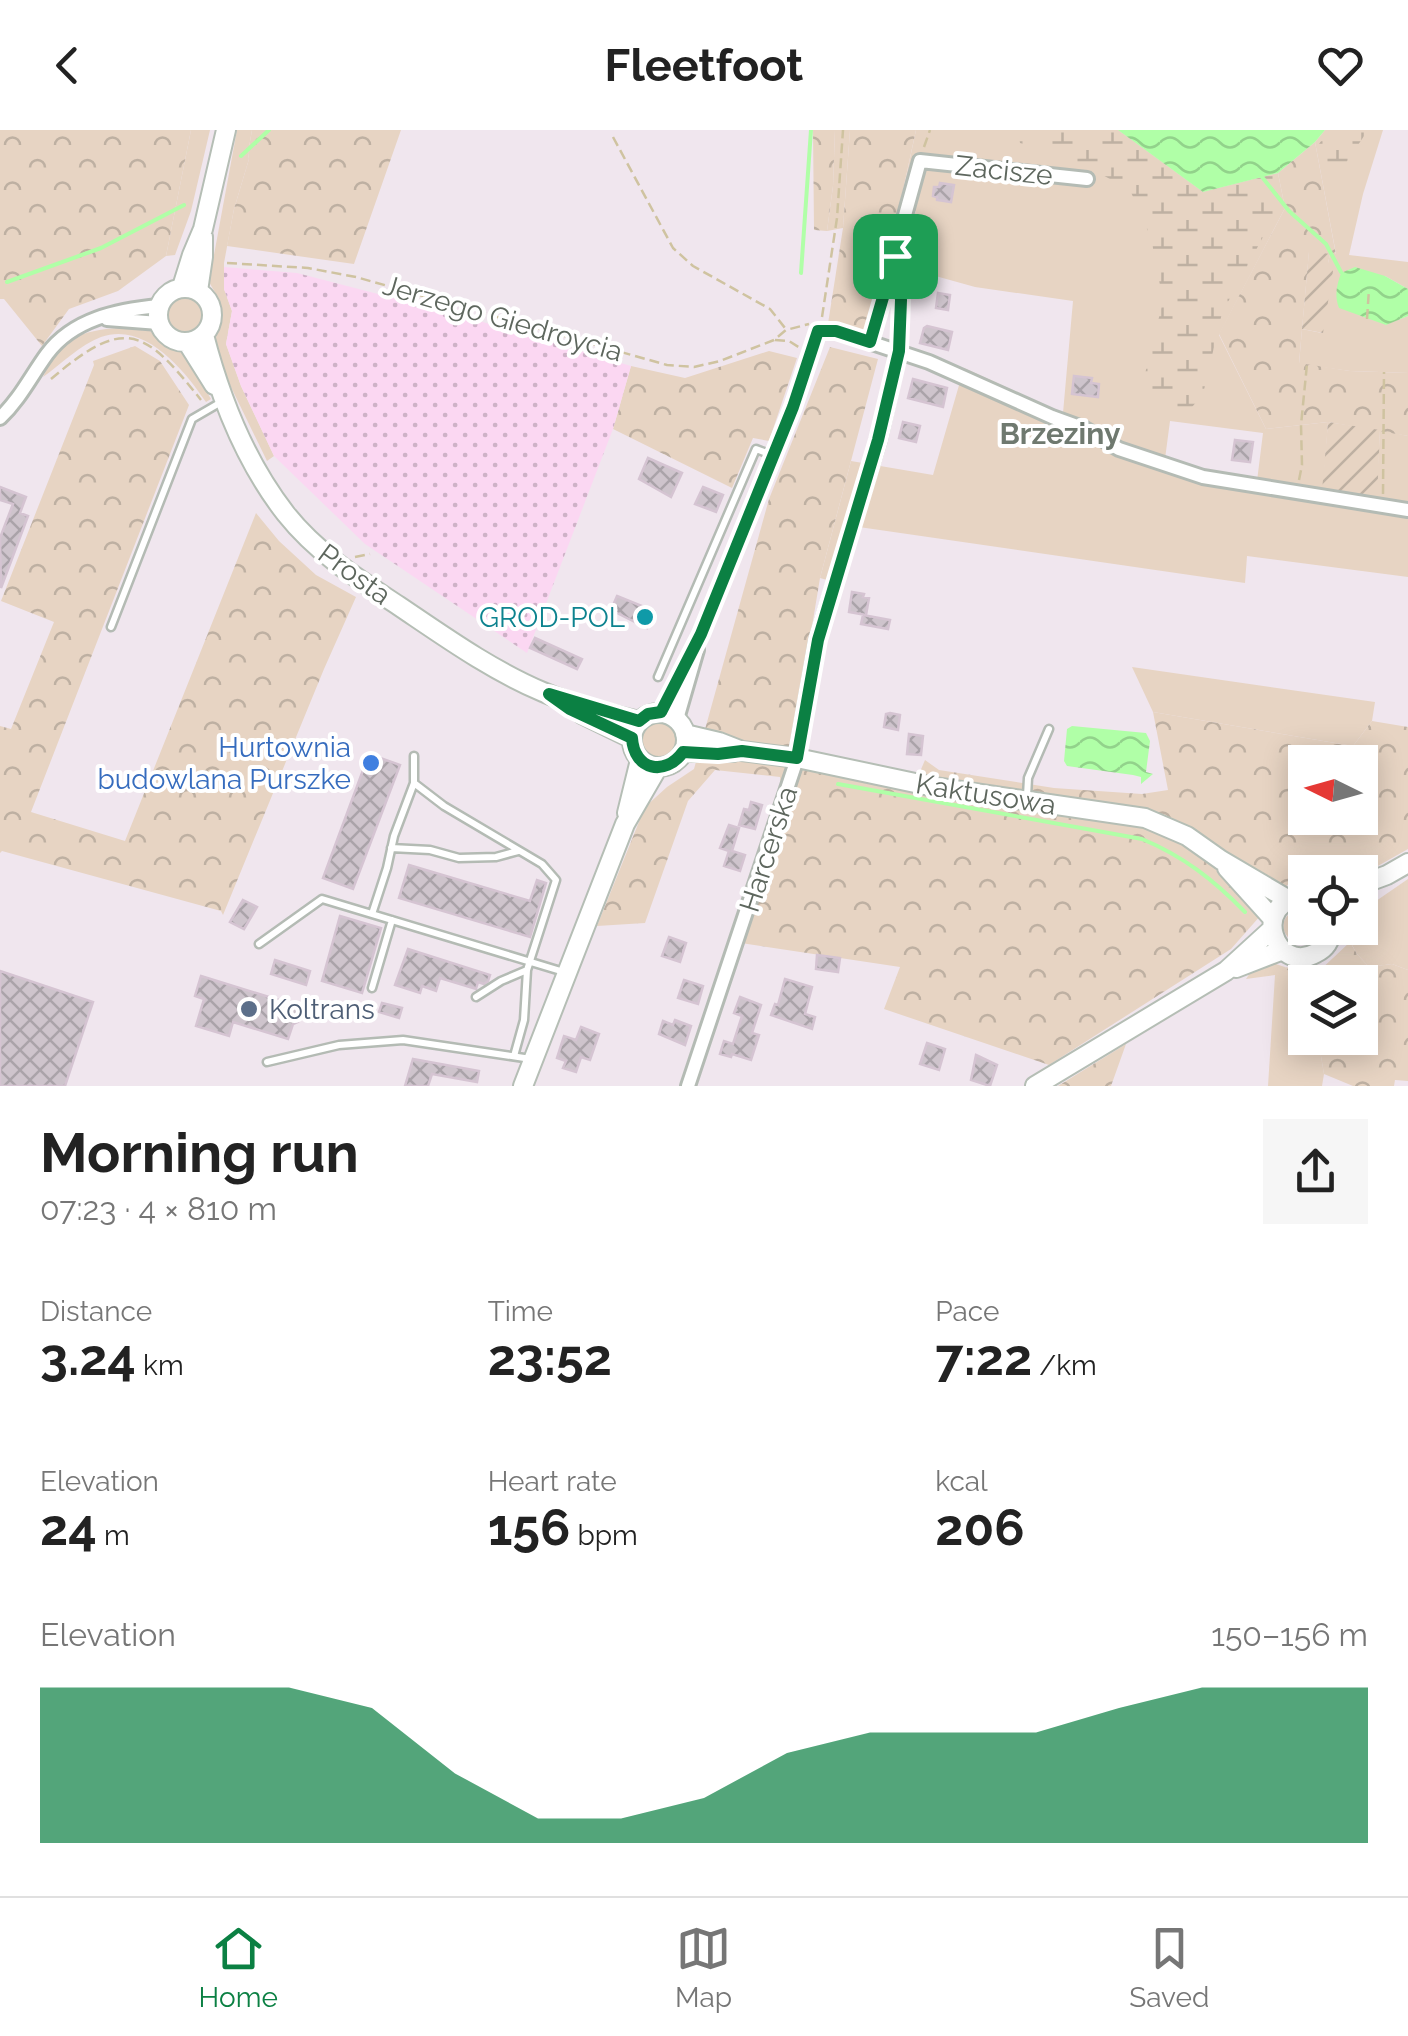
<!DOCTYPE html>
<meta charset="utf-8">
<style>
:root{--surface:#fff;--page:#f6f6f6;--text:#222;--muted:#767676;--line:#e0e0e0;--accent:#0b8043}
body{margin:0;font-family:Raleway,sans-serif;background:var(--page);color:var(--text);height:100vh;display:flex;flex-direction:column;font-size:38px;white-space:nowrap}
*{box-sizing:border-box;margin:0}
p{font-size:32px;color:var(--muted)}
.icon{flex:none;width:55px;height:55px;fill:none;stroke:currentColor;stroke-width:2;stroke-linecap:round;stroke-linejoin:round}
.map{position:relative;height:956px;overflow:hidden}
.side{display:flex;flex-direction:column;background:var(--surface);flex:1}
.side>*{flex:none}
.needle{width:65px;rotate:275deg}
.fabs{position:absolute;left:1288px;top:615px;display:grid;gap:20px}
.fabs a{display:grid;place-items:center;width:90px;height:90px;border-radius:0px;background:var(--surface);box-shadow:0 5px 25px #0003;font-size:50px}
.pin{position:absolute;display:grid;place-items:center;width:85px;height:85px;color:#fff;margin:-42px;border-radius:20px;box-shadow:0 5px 15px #0006}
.round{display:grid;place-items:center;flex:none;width:105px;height:105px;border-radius:0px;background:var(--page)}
.overview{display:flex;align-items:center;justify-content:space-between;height:170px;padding:0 40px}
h1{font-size:55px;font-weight:700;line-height:75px}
.metrics{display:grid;grid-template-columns:repeat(3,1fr);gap:15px;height:170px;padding:10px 40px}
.metrics div{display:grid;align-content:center}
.metrics b{font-size:50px;font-weight:700}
.metrics small{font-size:28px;font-weight:400}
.metrics p{font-size:28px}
.chart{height:280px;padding:20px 40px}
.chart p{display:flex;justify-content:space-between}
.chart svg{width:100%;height:180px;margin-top:10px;fill:var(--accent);opacity:.7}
header{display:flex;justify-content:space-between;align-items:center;height:130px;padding:0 40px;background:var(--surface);font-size:45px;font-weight:700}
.tabs{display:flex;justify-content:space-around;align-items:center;height:140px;border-top:2px solid var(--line);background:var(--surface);font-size:28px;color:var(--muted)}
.tabs a{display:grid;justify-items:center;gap:5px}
.tabs .on{color:var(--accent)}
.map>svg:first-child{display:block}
</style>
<header><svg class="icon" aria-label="back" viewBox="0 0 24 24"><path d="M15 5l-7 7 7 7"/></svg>Fleetfoot<svg class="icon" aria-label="heart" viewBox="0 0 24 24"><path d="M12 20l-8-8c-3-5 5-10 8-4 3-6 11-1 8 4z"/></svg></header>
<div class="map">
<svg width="1408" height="956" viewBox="0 0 1408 956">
<defs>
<pattern id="forest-crowns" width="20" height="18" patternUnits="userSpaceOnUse" patternTransform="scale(2.5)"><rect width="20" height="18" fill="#e7d4c3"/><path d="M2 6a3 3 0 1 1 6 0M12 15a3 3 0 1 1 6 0" fill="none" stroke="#beb0a2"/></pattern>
<pattern id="wetland-marsh" width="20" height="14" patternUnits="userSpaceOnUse" patternTransform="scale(2.5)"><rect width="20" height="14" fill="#e7d4c3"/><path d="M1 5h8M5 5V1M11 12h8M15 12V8" fill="none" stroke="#beb0a2"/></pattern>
<pattern id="sand-dots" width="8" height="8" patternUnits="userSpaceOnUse" patternTransform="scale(2.5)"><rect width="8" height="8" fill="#fbd7f2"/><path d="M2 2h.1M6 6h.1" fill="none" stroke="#ceb2c7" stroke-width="1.8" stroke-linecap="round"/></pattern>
<pattern id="garden-furrows" width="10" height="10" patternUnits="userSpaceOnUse" patternTransform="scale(2.5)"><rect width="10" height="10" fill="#e7d4c3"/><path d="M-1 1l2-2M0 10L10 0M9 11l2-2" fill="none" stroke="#beb0a2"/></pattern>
<pattern id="water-waves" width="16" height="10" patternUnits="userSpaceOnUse" patternTransform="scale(2.5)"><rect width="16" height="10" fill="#b0ffa7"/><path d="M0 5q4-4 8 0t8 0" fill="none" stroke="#92d28b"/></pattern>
<pattern id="building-cross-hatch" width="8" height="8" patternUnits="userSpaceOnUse" patternTransform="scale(2.5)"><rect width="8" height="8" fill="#cec4cc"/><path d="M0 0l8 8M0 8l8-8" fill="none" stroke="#aaa3a9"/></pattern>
</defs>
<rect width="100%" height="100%" fill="#f0e6ee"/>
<path fill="#e7d4c3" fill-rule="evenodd" d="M191 0H210L191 81 175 125 166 126Z
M237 0H252L248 23 249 29 234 79 224 133V159L232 181 226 214 241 256 274 326 267 331 230 255 215 212 221 183 220 171 209 152Z
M835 0H850L843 98 827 101 833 56Z
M916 0H1118L1203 62 1278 43 1285 78 1219 205 1266 299 1328 292 1323 361 1376 370 1380 300 1408 306V447L1247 426 1245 453 852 396 834 452 820 448 851 331 933 345 964 238 1063 283 1073 171 975 157 896 135 895 126 916 81 898 85ZM1170 291 1263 303 1257 351 1202 342 1165 329Z
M1325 0H1383L1363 64 1349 125 1408 132V159L1385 146V195L1408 186V243L1350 241 1299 234 1302 199 1322 203 1328 133 1330 124H1336L1315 12Z
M166 184a19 19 0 1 1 38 0a19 19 0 1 1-38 0Z
M120 198 150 201 164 214 184 224 211 269 206 272C185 241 145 191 101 207 80 215 61 234 43 247 61 209 80 200 120 198Z
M1132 537 1375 572 1372 591 1353 616 1153 582Z
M640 609a19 19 0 1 1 38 0a19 19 0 1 1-38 0Z
M1408 749V840L1392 834 1369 837 1357 824 1346 804 1349 798H1360V782Z
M1304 778 1305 798H1319L1312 809C1282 823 1270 782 1304 778Z
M1273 833 1285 837 1305 862V908H1318L1324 944 1322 956H1268L1275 845 1246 849 1250 843Z"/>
<path fill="url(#forest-crowns)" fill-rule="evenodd" d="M0 0H191L166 126 118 161 69 179 42 216 4 169H0Z
M252 0H401L354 134 227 116 234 79 249 29 248 23Z
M813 0H835L833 56 827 101 814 100Z
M850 0H916L887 134 865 204 827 200 843 98Z
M1315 12 1336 125 1309 122 1299 233 1350 241 1408 243V306L1328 292 1266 299 1219 204 1285 78 1278 43Z
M135 216 160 231 189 275 31 682 125 711 256 383 279 411 316 445 356 467 324 539 223 785 221 781 2 721 0 723V596L11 599 54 492 1 471 94 235 93 231Z
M830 217 878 229 820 448 790 630 919 644 925 630 939 640 1054 658 1142 664 1168 660 1153 582 1353 616 1372 591 1408 597V719L1360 746V742H1305V755L1290 752 1231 819 1049 935 884 879 900 837 741 813 783 681 780 647 715 640 688 671 645 793 597 796 645 677 667 657 694 639 769 369ZM1305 632H1360V688H1305Z
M769 221 797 228 769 311 753 308 732 358 613 299 631 236 685 248Z
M1350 812 1357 824 1369 837 1392 834 1408 840V951L1395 950 1394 956H1353L1324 944 1318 908H1360V852H1305V862L1285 837 1317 843Z
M1126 914 1111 956H1058Z"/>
<path fill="url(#wetland-marsh)" d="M1018 0H1118L1203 62 1274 44 1278 53 1277 81 1222 183 1203 264 1187 283 1142 256 1163 171 1151 108 1130 60 1088 37 1020 13Z
M1329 0H1368L1334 51 1319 14Z"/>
<path fill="url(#sand-dots)" d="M224 137 297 143 459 185 631 236 613 299 527 523 365 414 274 326 241 256 226 214 232 181 224 159Z"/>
<path fill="url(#garden-furrows)" d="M1309 121 1330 124 1328 133 1333 141 1323 203 1302 199Z
M1328 292 1380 300 1377 370 1322 361Z"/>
<path fill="url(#water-waves)" d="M1118 0H1325L1315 12 1278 43 1203 62Z
M1355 137 1385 146 1408 159V186L1386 195 1339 178C1334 165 1337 155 1341 143Z
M1072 596 1146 603 1150 611 1146 642 1153 644 1141 654V647L1133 645 1067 636 1064 631 1067 599Z"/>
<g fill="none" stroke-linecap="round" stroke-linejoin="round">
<path stroke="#b0ffa7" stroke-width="4" d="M241 26 269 0
M1262 47 1289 81 1326 114 1341 142
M801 143 811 0
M7 152 101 118 184 75
M838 654 1142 709C1183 726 1214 750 1245 782"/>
</g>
<path fill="url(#building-cross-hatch)" stroke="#d5c4d2" stroke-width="2.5" d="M940 53 954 55 951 72 937 70V67L933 66 934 57H939Z
M938 163 950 165 948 180 936 178Z
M927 196 952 202 948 220 920 213 924 198Z
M1074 246 1092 248 1091 253 1099 254 1098 267 1072 264Z
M913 249 947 258 943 277 908 268Z
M903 292 920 296 916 312 899 308Z
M1235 310 1253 312 1250 332 1232 330Z
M648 328 682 343 671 367 639 349Z
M0 357 26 367 20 383 28 386 1 458 0 408 13 374 0 370Z
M703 357 723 365 716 382 695 374Z
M852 462 864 464 863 467 869 468 866 485 849 482Z
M617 466 654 481 647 498 611 480Z
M863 485 890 490 888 499 861 494Z
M535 508 582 529 577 539 530 518Z
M890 583 900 585 898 600 884 597 886 584Z
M909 604 923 606 921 625 907 624Z
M369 624 400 635 353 759 323 748Z
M751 672 762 675 755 699 739 695 744 679 749 680Z
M729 695 739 698 732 721 745 725 740 741 724 736 729 721 720 718Z
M409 735 530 771 537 750 546 753 530 807 399 768Z
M243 770 257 777 244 799 230 792Z
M340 786 381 798 362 863 322 851Z
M669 807 686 813 680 832 662 826Z
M408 819 490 845 488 851 484 854 478 852 476 859 440 848 436 861 422 856 420 863 395 855Z
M817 825 840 828 838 842 816 839Z
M275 830 310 841 306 855 271 844Z
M0 841 93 872 65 956H0Z
M201 846 298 876V892L293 894 288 909 233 892 229 906 196 896 204 869 195 866Z
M785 849 812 857 805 884 815 887 812 899 771 885 775 874 778 875Z
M684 850 703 856 698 874 678 868Z
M740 867 761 875 752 903 759 905 751 930 732 924 731 927 720 924 724 911 733 914 742 886 734 883Z
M382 873 402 878 399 888 379 882Z
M675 890 691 896 685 915 659 904 663 891 673 895Z
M581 897 599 904 590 930 581 927 576 942 563 938 566 931 557 928 564 906 576 910Z
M927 913 945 919 939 940 920 934Z
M976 925 997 935 990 956 971 950Z
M413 929 479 941 477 952 432 944 428 956H405Z"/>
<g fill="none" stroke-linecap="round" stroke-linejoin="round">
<defs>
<path id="lane" d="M111 497 192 289 223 271
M658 547 756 319 772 325
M414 653 444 676 542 734 556 750 527 840 524 890 514 926
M1027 666 1028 648 1049 599
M391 718 430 720 459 728 496 727 518 721
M372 784 387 738 394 706 414 653V626
M259 814 322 769 564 842
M372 858 392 790
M476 867 501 851 527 840
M267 932 339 915 403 910 531 929"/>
<path id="street" d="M107 189 159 193
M870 212 920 31 1087 49
M0 288C20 269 31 246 47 224 73 189 117 180 159 176
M661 582 701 504 793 277 818 201H836L929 232 1052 287 1085 299 1119 319 1203 347 1408 380
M677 589 697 520
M688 956 795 635 817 510 879 310 899 221 901 170 895 126"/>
<path id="secondary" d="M182 157 192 125 203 99 226 0
M158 185a27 27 0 1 1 54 0a27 27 0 1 1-54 0Z
M198 161 203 127V107
M204 205C220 267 246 333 286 384 317 423 358 449 399 476 445 507 491 540 543 562 573 575 607 584 639 591
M187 212 214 255
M632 610a27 27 0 1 1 54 0a27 27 0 1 1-54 0Z
M582 584 631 608
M685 604 719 612 742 621 797 628 934 657 1145 688 1187 706 1221 730 1289 770
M683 622H733
M627 683 640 630
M1227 738 1273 789
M1360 755 1387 745 1408 733
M1305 767C1249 769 1274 846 1316 823 1327 818 1331 809 1332 798
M1236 838 1283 820
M523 956 625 694 658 637
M1035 956 1226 841 1272 799"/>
</defs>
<use href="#lane" stroke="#b4bbb4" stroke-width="11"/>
<use href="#street" stroke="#b4bbb4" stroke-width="18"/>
<use href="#secondary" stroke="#b5beb5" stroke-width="22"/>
<path stroke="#cfc3a0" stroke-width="2.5" stroke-dasharray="10 5" stroke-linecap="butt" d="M613 7 673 118 693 136 770 179 785 198
M924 17 930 0
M227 133 308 138 356 147 667 235 694 237 720 231 774 210 786 200 809 194
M822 187 837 88 843 0
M1367 189 1369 159
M775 210 789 211 800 218
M51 249C125 186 144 198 201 270
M1299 350 1302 335 1301 295 1307 234
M1383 364 1384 242
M355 427 370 424"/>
<use href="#lane" stroke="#fff" stroke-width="6"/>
<use href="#street" stroke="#fff" stroke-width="12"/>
<use href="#secondary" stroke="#fff" stroke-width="18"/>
</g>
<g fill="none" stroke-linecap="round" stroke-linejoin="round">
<defs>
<path id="route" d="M895 126 901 170 899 221 878 310 818 510 797 628 742 621 718 624 683 622C665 647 634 640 632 608L570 579 549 564 639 591 648 584 661 582 701 504 793 277 818 201H836L870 212Z"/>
</defs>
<use href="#route" stroke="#fff" stroke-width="20"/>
<use href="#route" stroke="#0b8043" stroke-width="12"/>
</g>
<circle fill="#0f9aa8" stroke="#fff" stroke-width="4" cx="645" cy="487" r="10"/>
<circle fill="#3f7fe0" stroke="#fff" stroke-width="4" cx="371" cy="633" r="10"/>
<circle fill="#5c6f8a" stroke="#fff" stroke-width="4" cx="249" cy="879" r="10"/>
<g text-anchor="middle" stroke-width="8" stroke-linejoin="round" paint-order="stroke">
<g font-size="28" fill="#5e675e" stroke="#fff">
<text transform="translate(1004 40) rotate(6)" y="10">Zacisze</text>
<text transform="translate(503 188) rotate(16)" y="10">Jerzego Giedroycia</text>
<text transform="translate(355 444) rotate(36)" y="10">Prosta</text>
<text transform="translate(986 664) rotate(9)" y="10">Kaktusowa</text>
<text transform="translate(768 719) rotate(-72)" y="10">Harcerska</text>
</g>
<g font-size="28" fill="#0d838f" stroke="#fff" text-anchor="end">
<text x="625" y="497">GROD-POL</text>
</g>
<g font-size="28" fill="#366cbe" stroke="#fff" text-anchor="end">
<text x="351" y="627">Hurtownia<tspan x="351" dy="32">budowlana Purszke</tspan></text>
</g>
<g font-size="28" fill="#4e5e75" stroke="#fff" text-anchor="start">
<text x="269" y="889">Koltrans</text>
</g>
<g font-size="30" font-weight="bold" fill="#6f796f" stroke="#fff">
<text x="1060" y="314">Brzeziny</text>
</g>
</g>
</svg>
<div class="fabs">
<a><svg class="needle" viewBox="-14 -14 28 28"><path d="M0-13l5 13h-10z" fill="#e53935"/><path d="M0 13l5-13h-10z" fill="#767676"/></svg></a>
<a><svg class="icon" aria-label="locate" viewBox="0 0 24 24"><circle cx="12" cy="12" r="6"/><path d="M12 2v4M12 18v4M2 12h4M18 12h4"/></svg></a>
<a><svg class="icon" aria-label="layers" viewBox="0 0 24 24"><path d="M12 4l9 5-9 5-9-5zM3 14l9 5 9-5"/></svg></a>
</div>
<div class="pin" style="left:895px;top:126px;background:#1e9e55"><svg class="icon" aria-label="arrive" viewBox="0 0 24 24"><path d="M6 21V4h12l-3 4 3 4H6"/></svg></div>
</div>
<section class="side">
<div class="overview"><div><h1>Morning run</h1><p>07:23 · 4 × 810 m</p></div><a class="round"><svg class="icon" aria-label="share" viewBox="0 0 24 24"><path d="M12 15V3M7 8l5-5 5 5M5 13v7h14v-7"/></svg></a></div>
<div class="metrics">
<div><p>Distance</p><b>3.24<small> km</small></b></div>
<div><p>Time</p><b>23:52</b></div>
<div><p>Pace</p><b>7:22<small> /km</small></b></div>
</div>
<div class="metrics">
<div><p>Elevation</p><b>24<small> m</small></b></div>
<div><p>Heart rate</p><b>156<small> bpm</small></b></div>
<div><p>kcal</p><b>206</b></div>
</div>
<div class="chart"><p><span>Elevation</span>150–156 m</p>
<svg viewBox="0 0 160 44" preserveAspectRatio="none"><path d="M0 44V6L10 6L20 6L30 6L40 11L50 27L60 38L70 38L80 33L90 22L100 17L110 17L120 17L130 11L140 6L150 6L160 6V44z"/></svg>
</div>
</section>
<nav class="tabs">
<a class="on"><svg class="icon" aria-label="home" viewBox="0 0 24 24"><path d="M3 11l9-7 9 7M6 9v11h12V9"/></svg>Home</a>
<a><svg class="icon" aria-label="map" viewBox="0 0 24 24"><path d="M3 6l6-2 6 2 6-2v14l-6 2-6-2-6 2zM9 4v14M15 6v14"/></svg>Map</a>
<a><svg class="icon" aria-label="saved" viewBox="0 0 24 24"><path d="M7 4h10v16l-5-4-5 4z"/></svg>Saved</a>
</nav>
